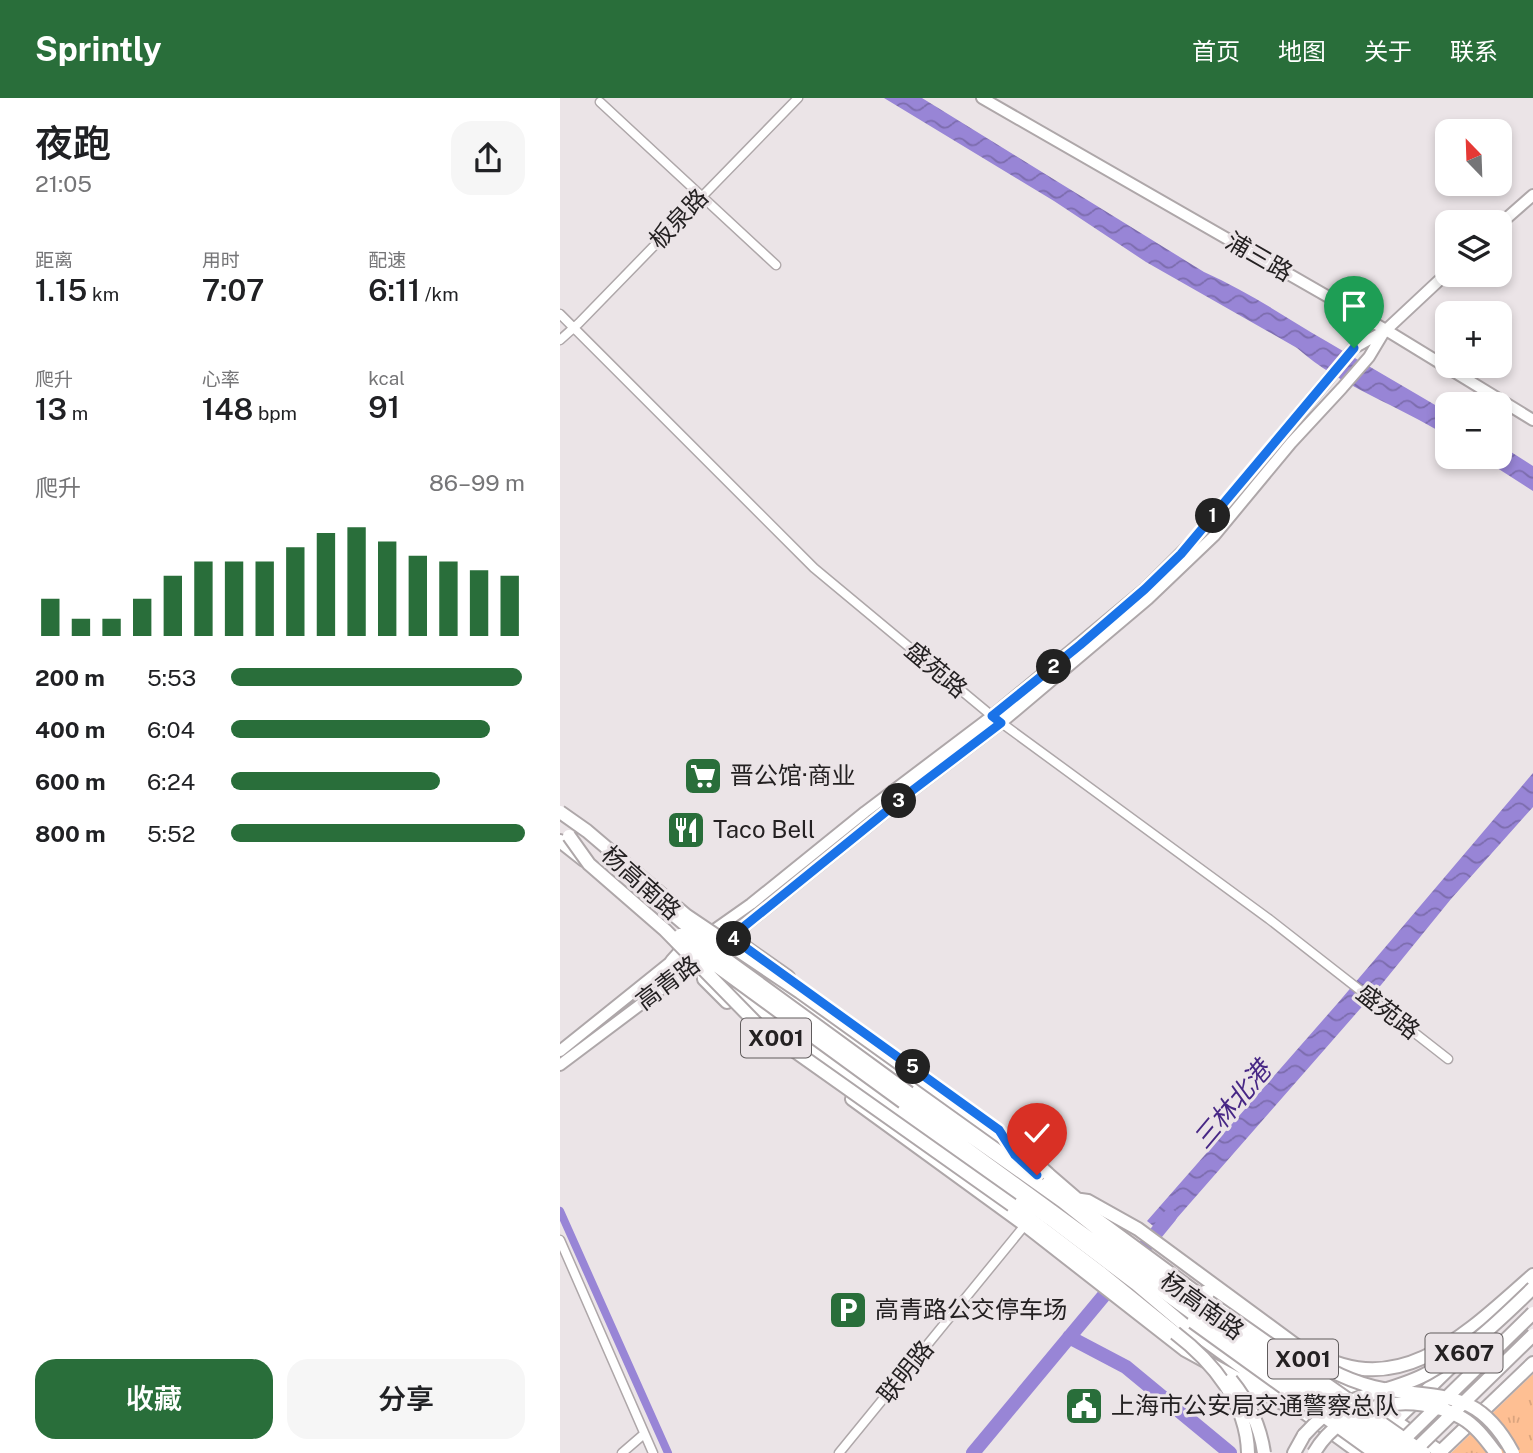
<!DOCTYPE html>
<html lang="zh">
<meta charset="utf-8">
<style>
:root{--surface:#fff;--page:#f6f6f6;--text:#202124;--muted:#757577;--accent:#296e3a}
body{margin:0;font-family:"Public Sans","Noto Sans SC",sans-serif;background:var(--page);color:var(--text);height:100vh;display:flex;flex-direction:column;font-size:26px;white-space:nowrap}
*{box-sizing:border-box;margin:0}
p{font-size:23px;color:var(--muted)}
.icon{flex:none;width:38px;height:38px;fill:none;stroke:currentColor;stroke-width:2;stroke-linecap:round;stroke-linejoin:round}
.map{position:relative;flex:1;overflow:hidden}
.panel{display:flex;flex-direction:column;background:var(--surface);width:560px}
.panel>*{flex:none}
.needle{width:46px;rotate:337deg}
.fabs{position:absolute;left:875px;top:21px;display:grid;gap:14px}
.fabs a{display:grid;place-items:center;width:77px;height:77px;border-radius:14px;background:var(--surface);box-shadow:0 4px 10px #0003;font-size:35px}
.pin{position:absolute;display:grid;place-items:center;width:60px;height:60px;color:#fff;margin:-72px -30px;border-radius:50% 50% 50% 0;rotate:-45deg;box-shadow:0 0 7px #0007}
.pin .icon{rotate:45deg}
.km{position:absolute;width:35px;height:35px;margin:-18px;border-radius:50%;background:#222;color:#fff;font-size:19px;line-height:35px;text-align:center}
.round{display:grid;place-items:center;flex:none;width:74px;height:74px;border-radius:21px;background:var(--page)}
.summary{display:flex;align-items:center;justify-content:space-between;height:119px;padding:0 35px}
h1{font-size:38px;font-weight:600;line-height:52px}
.stats{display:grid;grid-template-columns:repeat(3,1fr);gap:10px;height:119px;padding:7px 35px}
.stats div{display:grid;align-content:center}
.stats b{font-size:30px;font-weight:600}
.stats small{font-size:19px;font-weight:400}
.stats p{font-size:19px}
.chart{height:196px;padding:14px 35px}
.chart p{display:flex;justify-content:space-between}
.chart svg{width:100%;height:126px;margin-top:7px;stroke:var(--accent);stroke-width:6}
.action{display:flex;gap:14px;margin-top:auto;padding:14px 35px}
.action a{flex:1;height:80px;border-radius:21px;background:var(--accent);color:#fff;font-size:28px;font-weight:600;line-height:80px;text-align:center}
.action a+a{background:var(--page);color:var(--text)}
ul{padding:0 35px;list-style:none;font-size:23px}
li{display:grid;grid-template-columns:112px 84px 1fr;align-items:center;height:52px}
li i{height:18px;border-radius:9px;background:var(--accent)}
header{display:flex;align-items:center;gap:42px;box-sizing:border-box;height:98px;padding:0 35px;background:var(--accent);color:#fff}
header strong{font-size:33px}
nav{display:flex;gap:38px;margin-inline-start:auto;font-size:24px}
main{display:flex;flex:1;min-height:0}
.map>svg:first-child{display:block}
</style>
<header>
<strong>Sprintly</strong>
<nav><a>首页</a><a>地图</a><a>关于</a><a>联系</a></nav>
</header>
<main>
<section class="panel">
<div class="summary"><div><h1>夜跑</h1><p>21:05</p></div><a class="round"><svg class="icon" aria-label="share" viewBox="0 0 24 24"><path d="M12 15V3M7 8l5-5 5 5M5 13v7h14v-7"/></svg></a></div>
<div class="stats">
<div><p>距离</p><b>1.15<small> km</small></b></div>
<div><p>用时</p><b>7:07</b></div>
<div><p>配速</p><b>6:11<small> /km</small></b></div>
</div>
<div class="stats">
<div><p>爬升</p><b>13<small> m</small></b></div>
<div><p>心率</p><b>148<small> bpm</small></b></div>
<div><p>kcal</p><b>91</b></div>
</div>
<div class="chart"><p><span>爬升</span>86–99 m</p>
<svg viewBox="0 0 160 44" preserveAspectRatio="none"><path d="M5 44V31M15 44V38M25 44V38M35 44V31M45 44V23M55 44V18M65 44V18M75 44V18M85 44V13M95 44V8M105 44V6M115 44V11M125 44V16M135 44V18M145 44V21M155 44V23"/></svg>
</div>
<ul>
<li><b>200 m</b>5:53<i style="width:99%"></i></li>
<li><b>400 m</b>6:04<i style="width:88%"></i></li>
<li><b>600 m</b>6:24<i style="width:71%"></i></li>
<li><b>800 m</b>5:52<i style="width:100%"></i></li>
</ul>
<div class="action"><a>收藏</a><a>分享</a></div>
</section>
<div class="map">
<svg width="973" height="1355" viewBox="0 0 973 1355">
<defs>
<pattern id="park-tufts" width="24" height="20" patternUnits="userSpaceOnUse" patternTransform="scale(1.75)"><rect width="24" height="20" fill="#febf93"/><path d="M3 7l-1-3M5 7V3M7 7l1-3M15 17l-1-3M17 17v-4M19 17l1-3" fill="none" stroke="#daa47e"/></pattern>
<pattern id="water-waves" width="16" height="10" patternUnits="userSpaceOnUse" patternTransform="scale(1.75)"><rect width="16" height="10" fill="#9885d6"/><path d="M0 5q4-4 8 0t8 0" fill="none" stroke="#7c6cad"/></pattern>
</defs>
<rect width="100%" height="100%" fill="#ebe4e7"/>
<path fill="url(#park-tufts)" d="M973 1276V1355H891Z"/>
<path fill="url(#water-waves)" d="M324 0H362L644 174C687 193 725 219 766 243 806 267 847 290 887 314V338C838 307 781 289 737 250L586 164 494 103Z
M940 347 973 368V393L920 359H940Z
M973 675V709L891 801 821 887 603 1136 587 1123 777 906Z"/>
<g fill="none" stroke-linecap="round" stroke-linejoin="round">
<path stroke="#9885d6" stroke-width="8" d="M0 1113 108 1355"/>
<path stroke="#9885d6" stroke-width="14" d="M574 1162 610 1118
M509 1239 566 1269 670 1355
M413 1355 556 1183"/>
<defs>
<path id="minor" d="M40 4 216 167
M0 216 254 470 432 618 709 821 888 961
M0 242 19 225 238 0
M0 1142 93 1355
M62 1355 84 1336
M279 1355 465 1127"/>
<path id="secondary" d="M422 0 826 232 973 322
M940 126 973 97
M147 837 191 806 305 714 432 618 585 491 634 442 794 250 826 232 887 175
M166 843 349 695 441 625 588 501 654 438 731 345 782 290 809 259 824 234
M0 953 117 859
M0 967 141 861"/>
<path id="primary" d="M154 840 171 839 228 879
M172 855 455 1057 477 1077 649 1204
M112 863 121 853 117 840
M142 865 144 881 167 904
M151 870 208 920 490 1121 576 1186 628 1230 800 1355
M292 1001 465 1127 625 1252 722 1305
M645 1194 882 1355
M831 1327 903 1257
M879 1355 973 1265"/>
<path id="trunk" d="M0 743 24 762
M349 995 502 1103 560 1149 644 1209
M343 1004 636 1218
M488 1076 517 1101
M507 1100 528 1103 578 1131 768 1271
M452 1107 540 1174 615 1235
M755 1255C841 1305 912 1230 973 1177
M734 1355 744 1337"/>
</defs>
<use href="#minor" stroke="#aea7a9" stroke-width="11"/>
<use href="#secondary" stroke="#aea7a9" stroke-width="14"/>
<use href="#primary" stroke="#aea7a9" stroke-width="16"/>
<use href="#trunk" stroke="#aea7a9" stroke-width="16"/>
<use href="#minor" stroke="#fff" stroke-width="8"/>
<use href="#secondary" stroke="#fff" stroke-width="10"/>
<use href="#primary" stroke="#fff" stroke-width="12"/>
<use href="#trunk" stroke="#fff" stroke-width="12"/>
<defs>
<path id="primary-bridge" d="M649 1204 864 1355
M633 1224 815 1355"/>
<path id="trunk-bridge" d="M0 714 27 733 127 818 240 894 466 1056 488 1076
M9 738 29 766 105 832 198 927 452 1107
M96 802 167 862 349 995
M120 837 158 869 343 1004
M644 1209 846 1355
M636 1218 828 1355
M615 1235C653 1264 687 1305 688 1355
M768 1271C783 1279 797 1285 814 1289 878 1303 916 1286 953 1355
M671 1282C689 1304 700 1327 704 1355
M744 1337C754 1326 764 1316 777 1309 806 1294 840 1291 868 1275 908 1253 941 1221 973 1190
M833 1352 973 1215
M754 1355C783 1304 854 1292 902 1320 916 1328 926 1342 936 1355
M852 1355 973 1237"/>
</defs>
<use href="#primary-bridge" stroke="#aea7a9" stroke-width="16" stroke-linecap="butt"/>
<use href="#trunk-bridge" stroke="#aea7a9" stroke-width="16" stroke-linecap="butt"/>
<use href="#primary-bridge" stroke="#fff" stroke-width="12"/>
<use href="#trunk-bridge" stroke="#fff" stroke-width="12"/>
</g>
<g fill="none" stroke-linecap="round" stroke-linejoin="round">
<defs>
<path id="route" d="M477 1077 455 1057 439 1032 171 839 349 695 441 625 432 618 520 547 585 491 621 456 794 250"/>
</defs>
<use href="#route" stroke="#fff" stroke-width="14"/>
<use href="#route" stroke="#1a73e8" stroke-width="9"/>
</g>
<defs>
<symbol id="supermarket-square" viewBox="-11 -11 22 22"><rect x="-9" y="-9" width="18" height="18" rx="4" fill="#296e3a" stroke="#ebe4e7"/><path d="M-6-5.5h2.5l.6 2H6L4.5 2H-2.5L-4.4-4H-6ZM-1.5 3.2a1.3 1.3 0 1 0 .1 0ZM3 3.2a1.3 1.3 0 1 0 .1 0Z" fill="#fff"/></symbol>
<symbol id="restaurant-square" viewBox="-11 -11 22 22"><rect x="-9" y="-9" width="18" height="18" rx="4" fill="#296e3a" stroke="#ebe4e7"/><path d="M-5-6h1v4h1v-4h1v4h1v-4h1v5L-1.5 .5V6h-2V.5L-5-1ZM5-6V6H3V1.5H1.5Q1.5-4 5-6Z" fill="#fff"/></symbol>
<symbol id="parking-square" viewBox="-11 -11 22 22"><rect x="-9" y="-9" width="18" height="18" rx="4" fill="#296e3a" stroke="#ebe4e7"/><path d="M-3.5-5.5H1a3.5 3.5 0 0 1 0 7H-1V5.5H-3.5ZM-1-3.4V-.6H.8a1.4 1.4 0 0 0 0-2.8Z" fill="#fff"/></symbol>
<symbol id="civic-square" viewBox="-11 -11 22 22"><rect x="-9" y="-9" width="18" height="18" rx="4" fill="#296e3a" stroke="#ebe4e7"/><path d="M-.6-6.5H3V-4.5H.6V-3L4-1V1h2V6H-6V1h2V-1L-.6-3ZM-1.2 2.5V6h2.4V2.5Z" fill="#fff"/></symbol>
</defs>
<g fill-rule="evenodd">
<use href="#supermarket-square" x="121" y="656" width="44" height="44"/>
<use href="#restaurant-square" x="104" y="710" width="44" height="44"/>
<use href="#parking-square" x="266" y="1190" width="44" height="44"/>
<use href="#civic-square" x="502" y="1286" width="44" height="44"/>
</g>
<g text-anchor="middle" stroke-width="6" stroke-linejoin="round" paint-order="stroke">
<g fill="#ebe4e7" stroke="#605c5d" stroke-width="2">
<rect x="181" y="920.5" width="70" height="39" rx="5"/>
<rect x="865.5" y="1235.5" width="77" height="39" rx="5"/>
<rect x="708" y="1241.5" width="70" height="39" rx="5"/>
</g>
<g font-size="23" font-weight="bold" fill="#242122">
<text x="216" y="948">X001</text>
<text x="904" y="1263">X607</text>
<text x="743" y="1269">X001</text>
</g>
<g font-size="24" fill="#242122" stroke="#ebe4e7">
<text transform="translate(119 121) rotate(-46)" y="8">板泉路</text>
<text transform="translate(699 159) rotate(30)" y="8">浦三路</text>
<text transform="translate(376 572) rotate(40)" y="8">盛苑路</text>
<text transform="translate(81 785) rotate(42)" y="8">杨高南路</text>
<text transform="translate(108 885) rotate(-37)" y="8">高青路</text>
<text transform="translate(828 914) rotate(38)" y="8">盛苑路</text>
<text transform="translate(642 1208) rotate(36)" y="8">杨高南路</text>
<text transform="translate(346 1274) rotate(-51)" y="8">联明路</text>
</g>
<g font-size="24" fill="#242122" stroke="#ebe4e7" text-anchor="start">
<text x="170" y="686">晋公馆·商业</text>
<text x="153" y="740">Taco Bell</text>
<text x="315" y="1220">高青路公交停车场</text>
<text x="551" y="1316">上海市公安局交通警察总队</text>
</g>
<g font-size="26" font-style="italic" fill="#472785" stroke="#ebe4e7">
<text transform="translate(672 1007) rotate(-50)" y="9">三林北港</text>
</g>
</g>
</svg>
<div class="fabs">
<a><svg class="needle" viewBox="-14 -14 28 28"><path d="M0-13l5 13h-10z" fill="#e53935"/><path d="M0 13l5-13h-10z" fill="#757577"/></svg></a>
<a><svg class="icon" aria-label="layers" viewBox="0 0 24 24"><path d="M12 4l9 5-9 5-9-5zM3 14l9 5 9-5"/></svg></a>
<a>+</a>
<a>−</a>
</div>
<div class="pin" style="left:794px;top:250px;background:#1e9e55"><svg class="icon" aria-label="arrive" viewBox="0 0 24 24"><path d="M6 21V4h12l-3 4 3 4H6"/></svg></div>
<div class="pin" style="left:477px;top:1077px;background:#d93025"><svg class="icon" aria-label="check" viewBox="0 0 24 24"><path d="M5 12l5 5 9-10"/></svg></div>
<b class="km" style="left:653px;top:418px">1</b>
<b class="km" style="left:494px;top:569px">2</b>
<b class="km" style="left:339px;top:703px">3</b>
<b class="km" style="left:174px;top:841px">4</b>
<b class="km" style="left:353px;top:969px">5</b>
</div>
</main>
